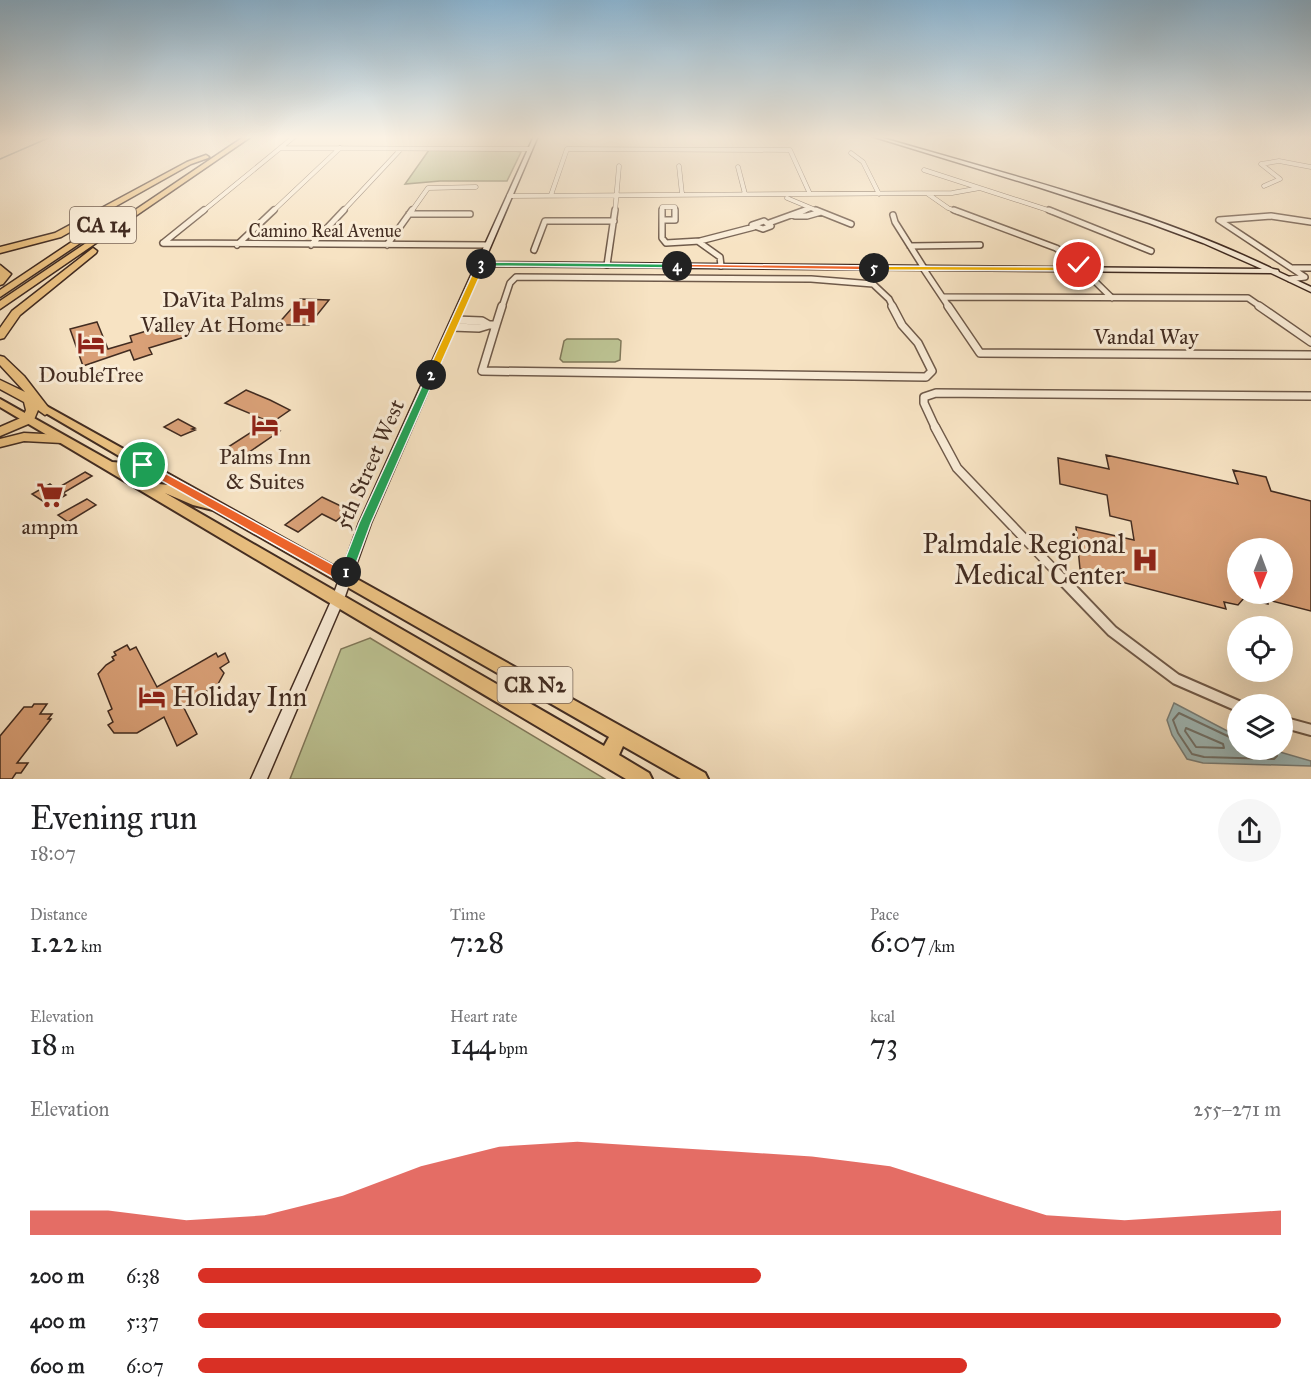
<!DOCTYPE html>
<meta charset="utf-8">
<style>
:root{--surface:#fff;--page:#f6f6f6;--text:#202124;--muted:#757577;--accent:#d93025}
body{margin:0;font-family:"IM FELL Great Primer",serif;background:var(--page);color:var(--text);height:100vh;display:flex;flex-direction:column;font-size:22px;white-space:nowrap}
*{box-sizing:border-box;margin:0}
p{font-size:20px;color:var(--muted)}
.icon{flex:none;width:33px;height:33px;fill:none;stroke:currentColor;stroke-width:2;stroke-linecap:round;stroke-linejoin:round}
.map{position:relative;height:779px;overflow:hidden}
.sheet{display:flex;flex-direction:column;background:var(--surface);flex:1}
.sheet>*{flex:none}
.needle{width:39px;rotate:181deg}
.fabs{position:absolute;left:1227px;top:538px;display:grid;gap:12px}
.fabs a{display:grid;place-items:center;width:66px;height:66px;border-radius:50%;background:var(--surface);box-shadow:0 6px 24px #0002;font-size:30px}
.pin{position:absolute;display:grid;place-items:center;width:51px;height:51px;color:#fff;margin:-26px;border:3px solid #fff;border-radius:50%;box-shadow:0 2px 6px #0007}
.km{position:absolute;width:30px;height:30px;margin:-15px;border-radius:50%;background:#222;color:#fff;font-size:16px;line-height:30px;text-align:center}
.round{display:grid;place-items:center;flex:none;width:63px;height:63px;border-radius:32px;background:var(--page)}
.summary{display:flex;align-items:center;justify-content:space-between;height:102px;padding:0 30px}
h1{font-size:33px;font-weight:600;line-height:45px}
.stats{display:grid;grid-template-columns:repeat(3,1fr);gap:9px;height:102px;padding:6px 30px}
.stats div{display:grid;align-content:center}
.stats b{font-size:30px;font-weight:600}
.stats small{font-size:16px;font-weight:400}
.stats p{font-size:16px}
.chart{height:168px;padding:12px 30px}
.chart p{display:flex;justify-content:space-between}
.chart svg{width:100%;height:108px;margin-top:6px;fill:var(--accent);opacity:.7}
ul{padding:0 30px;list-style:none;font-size:20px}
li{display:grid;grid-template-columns:96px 72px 1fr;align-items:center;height:45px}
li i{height:15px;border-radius:8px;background:var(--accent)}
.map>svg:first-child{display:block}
</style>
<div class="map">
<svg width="1311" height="779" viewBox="0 0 1311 779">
<rect width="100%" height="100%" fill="#f7e3c3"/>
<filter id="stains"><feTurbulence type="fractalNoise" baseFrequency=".00333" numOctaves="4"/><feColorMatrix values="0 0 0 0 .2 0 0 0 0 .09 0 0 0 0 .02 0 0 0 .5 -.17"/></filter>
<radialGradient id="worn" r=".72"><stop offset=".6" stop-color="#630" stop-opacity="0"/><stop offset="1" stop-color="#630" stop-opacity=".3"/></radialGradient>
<path fill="#bdc494" stroke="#80785a" stroke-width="1.5" d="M429 150 515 151 521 152 507 181H440L405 184Z
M567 339H618L621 341 620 360 615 362H563L560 359 564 341Z
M370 638 605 779H290L341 649Z"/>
<path fill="#a0bcbc" stroke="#7a827e" stroke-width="1.5" d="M1174 703 1237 736 1238 750H1273L1311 761V766L1203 763 1187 759 1172 735 1167 720Z"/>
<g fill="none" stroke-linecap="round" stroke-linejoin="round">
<path stroke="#71746e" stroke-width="2" d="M1186 728 1223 744 1224 748 1196 747 1185 731Z
M1238 741 1179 713 1173 720 1178 733 1192 754 1204 757 1274 759 1277 756 1276 750"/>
<path stroke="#7a827e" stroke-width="1.5" d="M0 159 53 136"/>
</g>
<path fill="#d9a077" stroke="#422c21" stroke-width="1.5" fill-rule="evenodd" d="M300 299 329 300 309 325H277Z
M97 322 108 349 132 342 130 336 176 322 185 337 149 348 152 354 134 360 130 350 83 366 70 329Z
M246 390 270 400 290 410 267 426 258 422 263 419 225 403Z
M178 419 195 428 192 429 195 430 181 436 164 427Z
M264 424 280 431 239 459 222 451Z
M1106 455 1238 484 1233 470 1266 477 1271 491 1311 501V611L1268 600V604L1244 598 1238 605 1224 602 1226 609 1098 576V573L1080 569 1076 527 1134 540 1131 521 1110 516 1107 495 1060 484 1058 458 1109 469ZM1238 549H1282V594H1238Z
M85 472 92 476 63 493 66 495 49 505 32 494 50 484 56 489Z
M322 497 349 510 336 521 322 514 298 532 285 525Z
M87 499 96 505 68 522 58 515Z
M127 645 130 650 136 647 157 687 216 653 218 657 225 653 229 662 220 668 224 673 218 684 183 706 197 734 177 746 164 717 137 733H114L108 725 113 722 108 711 112 709 98 674 106 665 114 660 112 657 116 655 114 652Z
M34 704H47L40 714H52L48 719H51L17 763H28L21 773H16L12 779H0V736L24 707H32Z"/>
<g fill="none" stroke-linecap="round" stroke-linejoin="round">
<defs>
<path id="street-far4" d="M280 148 530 149
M851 153 863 162 879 194
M679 166 682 194
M738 167 745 194
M924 170 1054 212
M1264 186 1280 179 1261 164 1279 161 1311 167
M928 194 948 208 958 212
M551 195 567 149 790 150 810 194
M509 196 952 193 980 188
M787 198 811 208
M202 212 295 136
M272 212 340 148
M342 212 401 149
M411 212 428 188 476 187
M615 212 619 166
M662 212V207H675V212
M801 212 811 208 820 212"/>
<path id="street-far3" d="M662 210V220
M816 210 851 224
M954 210 1056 248 1069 256 1112 298
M1049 210 1151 251
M409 214H470
M893 215 895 222 924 268
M795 216H807L821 212
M662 220H675V210
M662 220V238L666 243 700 241 754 227
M764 221 771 226 763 229 752 225Z
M769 223 805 210
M699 242 720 257 721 266
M163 243 487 245
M163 243 204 210
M237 245 274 210
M311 245 344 210
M387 245 412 210
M910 246 980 245
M534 250 545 221H614
M607 265 615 210
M867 268 873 284
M923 268 949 307
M1293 268H1311
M1290 279 1305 277 1219 220 1271 216 1311 222
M944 297 1248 298 1261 307
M502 307 510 283 516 277 811 279 873 284 889 299 893 307"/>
<path id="street-far2" d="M948 306 980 353 1311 355
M1259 306 1311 342
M489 325H496
M496 325 482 371 926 377 932 371 918 343 902 325 892 306
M496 325 502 306
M452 327 479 328 489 325 482 321 455 320
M936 429 924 403V397L936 393 1311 396"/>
<path id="street-far1" d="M935 427 957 468 1067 583"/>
<path id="street" d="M1065 582 1112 631 1176 679 1238 706
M1282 722 1311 730"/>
<path id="secondary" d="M534 136H538L484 262 1262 269 1203 243 1149 223 1038 187 871 136H876C1008 175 1149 209 1273 269L1278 270 1279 272 1311 287V292L1271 273 482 266 371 523 344 599 267 779H251L332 599 359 523Z"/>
<path id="primary" d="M0 399 112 462 124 463 138 467 32 405 33 403H41L705 773 708 779H681L623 746 619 755 649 773 652 779H626L0 407ZM134 475 162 481 169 485 158 484 152 485ZM165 493 193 505 213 510 609 737 604 746Z"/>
<path id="highway" d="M245 136H252L0 309V301Z
M206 155 209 157 208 158 191 164 61 237 0 253V247L55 233 187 162Z
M106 219 113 221 0 297V290Z
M93 248 97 251 96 253 20 315 4 338 0 339V328L12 311Z
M0 265 11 274 3 284 0 285Z
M0 356 4 357 24 376 51 411 45 415 38 410 33 422 0 436V427L23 417 26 410 24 402 0 389V380L25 392 0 365Z
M24 433 62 435 69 439 62 443 24 441 0 447V439Z"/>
</defs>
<use href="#street-far4" stroke="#6f5a4a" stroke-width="5"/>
<use href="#street-far3" stroke="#6f5a4a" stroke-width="8"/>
<use href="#street-far2" stroke="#6f5a4a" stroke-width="10"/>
<use href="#street-far1" stroke="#6f5a4a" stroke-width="11"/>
<use href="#street" stroke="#6f5a4a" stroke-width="14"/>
<use href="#secondary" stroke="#422c21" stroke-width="3"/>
<use href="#primary" stroke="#422c21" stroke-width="4"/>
<use href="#highway" stroke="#422c21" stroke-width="3"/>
<use href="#street-far4" stroke="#faedd8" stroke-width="4"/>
<use href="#street-far3" stroke="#faedd8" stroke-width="5"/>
<use href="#street-far2" stroke="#faedd8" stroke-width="7"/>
<use href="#street-far1" stroke="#faedd8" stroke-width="8"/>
<use href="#street" stroke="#faedd8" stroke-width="10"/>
<use href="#secondary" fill="#faedd8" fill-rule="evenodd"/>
<use href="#primary" fill="#ecc282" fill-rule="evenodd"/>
<use href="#highway" fill="#ecc282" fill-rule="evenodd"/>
</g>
<linearGradient id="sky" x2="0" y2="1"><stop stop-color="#8bb7d6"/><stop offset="0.56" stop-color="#fbf2e4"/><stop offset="1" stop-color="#fbf2e4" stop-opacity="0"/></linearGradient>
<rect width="1311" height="245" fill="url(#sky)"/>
<path fill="#f0652b" stroke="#fff" stroke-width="1.5" d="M143 461 341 569 346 567 351 568 353 572 349 581H339L139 468V462Z"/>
<path fill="#22a559" stroke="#fff" stroke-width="1.5" d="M428 373 436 375 371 523 353 572 351 576H342L340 572 359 523Z"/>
<path fill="#f5b400" stroke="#fff" stroke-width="1.5" d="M481 262 485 264 436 375 428 377 426 375 477 264Z"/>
<path fill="#22a559" stroke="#fff" stroke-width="1.5" d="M481 262 677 264 681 266 677 268 478 266Z"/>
<path fill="#f0652b" stroke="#fff" stroke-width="1.5" d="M677 264 874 266 878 268 874 270 674 267 673 266Z"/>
<path fill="#f5b400" stroke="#fff" stroke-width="1.5" d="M1076 263H1081L1085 271 874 270 871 268 874 266 1077 267Z"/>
<defs>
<symbol id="hospital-bare" viewBox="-9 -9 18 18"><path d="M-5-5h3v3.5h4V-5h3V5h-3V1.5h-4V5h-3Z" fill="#8f2418" stroke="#faedd8" stroke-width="2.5" paint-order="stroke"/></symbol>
<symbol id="hotel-bare" viewBox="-9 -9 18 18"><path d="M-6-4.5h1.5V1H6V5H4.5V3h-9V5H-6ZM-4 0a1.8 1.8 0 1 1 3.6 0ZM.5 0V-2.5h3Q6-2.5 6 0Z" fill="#8f2418" stroke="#faedd8" stroke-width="2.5" paint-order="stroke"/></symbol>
<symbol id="supermarket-bare" viewBox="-9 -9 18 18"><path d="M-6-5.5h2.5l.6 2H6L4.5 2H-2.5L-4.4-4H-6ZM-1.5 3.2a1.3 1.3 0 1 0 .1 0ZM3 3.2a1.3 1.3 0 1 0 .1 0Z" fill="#8f2418" stroke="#faedd8" stroke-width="2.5" paint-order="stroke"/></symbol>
</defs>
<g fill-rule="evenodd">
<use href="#hospital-bare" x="285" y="293" width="38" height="38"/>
<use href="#hotel-bare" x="72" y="324" width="38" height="38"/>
<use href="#hotel-bare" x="246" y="406" width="38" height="38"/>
<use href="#supermarket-bare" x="31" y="476" width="38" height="38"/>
<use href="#hospital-bare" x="1126" y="541" width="38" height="38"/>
<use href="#hotel-bare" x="133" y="678" width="38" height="38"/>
</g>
<g text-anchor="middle" stroke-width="6" stroke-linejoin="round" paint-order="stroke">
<g font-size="18" fill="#422c21" stroke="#faedd8">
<text x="325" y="237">Camino Real Avenue</text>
</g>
<g fill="#faedd8" stroke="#796658" stroke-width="1.5">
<rect x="70" y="207" width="66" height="36" rx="4.5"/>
<rect x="497.5" y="667" width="75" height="36" rx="4.5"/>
</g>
<g font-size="21" font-weight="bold" fill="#422c21">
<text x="103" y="232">CA 14</text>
<text x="535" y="692">CR N2</text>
</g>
<g font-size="22" fill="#422c21" stroke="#faedd8">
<text x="284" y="307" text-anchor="end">DaVita Palms<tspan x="284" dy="25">Valley At Home</tspan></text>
<text x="91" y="382">DoubleTree</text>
<text x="265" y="464">Palms Inn<tspan x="265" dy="25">&amp; Suites</tspan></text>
<text x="50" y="534">ampm</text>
</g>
<g font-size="22" fill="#422c21" stroke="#faedd8">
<text x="1146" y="344">Vandal Way</text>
<text transform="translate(369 464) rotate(-66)" y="8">5th Street West</text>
</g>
<g font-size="27" fill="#422c21" stroke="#faedd8" text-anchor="end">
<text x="1125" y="553">Palmdale Regional<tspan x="1125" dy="31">Medical Center</tspan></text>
<text x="172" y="706" text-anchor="start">Holiday Inn</text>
</g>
</g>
<rect width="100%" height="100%" filter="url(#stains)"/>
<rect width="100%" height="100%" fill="url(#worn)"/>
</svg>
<div class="fabs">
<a><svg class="needle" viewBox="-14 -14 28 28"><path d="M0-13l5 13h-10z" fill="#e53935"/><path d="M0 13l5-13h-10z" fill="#757577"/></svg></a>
<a><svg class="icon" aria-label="locate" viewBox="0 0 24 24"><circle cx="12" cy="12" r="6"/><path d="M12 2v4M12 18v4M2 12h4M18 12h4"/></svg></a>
<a><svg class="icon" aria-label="layers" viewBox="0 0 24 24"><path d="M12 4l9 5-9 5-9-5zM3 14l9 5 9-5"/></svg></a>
</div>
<div class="pin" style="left:143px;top:465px;background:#1e9e55"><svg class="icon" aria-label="arrive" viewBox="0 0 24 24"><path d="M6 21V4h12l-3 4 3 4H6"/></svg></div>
<div class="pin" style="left:1079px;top:265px;background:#d93025"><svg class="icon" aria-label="check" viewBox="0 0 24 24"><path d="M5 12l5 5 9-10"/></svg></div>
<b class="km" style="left:346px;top:572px">1</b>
<b class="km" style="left:431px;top:375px">2</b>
<b class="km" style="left:481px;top:264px">3</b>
<b class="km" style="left:677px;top:266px">4</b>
<b class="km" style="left:874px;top:268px">5</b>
</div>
<section class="sheet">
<div class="summary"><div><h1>Evening run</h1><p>18:07</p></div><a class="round"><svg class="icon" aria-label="share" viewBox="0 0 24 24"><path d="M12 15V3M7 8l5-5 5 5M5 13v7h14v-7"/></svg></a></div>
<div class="stats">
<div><p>Distance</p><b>1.22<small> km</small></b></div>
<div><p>Time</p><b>7:28</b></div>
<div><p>Pace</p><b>6:07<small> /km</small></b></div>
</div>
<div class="stats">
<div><p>Elevation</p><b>18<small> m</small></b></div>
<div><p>Heart rate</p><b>144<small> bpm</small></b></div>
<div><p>kcal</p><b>73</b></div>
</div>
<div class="chart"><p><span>Elevation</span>255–271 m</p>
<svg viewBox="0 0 160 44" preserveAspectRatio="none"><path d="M0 44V34L10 34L20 38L30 36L40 28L50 16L60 8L70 6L80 8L90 10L100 12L110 16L120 26L130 36L140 38L150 36L160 34V44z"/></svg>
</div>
<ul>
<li><b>200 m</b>6:38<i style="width:52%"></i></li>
<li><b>400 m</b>5:37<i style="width:100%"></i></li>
<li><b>600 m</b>6:07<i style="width:71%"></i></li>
</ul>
</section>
